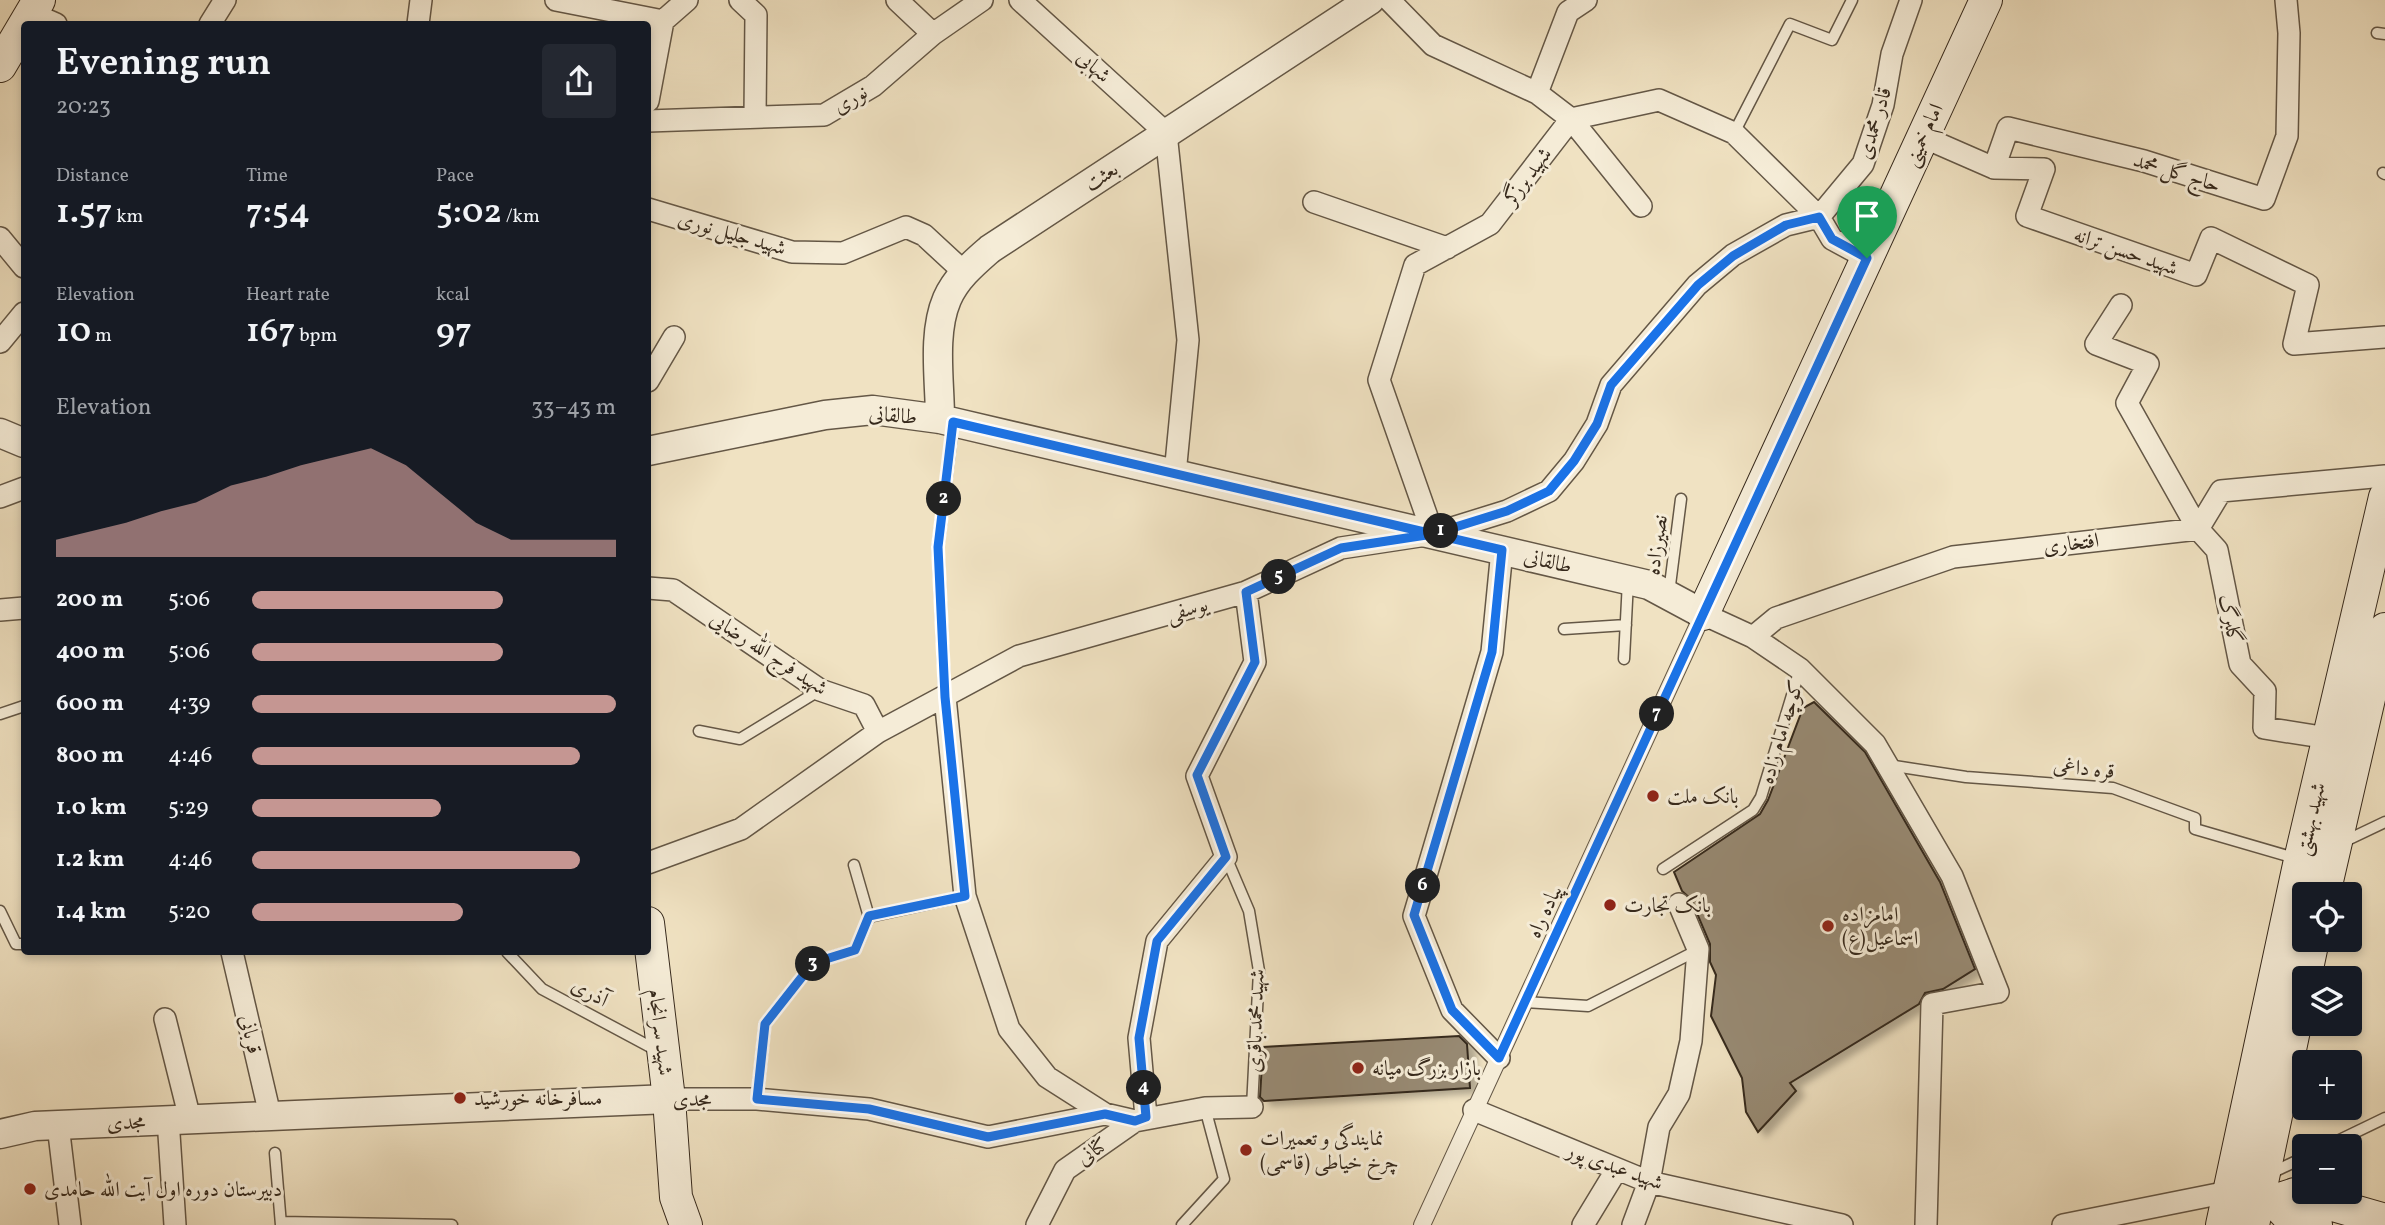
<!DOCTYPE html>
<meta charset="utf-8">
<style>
:root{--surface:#171b24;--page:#242831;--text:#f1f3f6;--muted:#9ea1a6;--accent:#c59692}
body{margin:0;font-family:Vollkorn,Amiri,serif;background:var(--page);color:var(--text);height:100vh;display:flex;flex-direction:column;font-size:26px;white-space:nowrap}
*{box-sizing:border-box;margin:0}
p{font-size:23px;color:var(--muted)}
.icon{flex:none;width:38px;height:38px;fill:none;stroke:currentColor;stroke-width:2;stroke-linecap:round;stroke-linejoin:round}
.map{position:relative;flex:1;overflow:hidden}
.drawer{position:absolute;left:21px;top:21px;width:630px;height:934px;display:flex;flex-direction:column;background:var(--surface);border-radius:7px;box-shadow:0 4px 10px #0003}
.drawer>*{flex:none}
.buttons{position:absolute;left:2292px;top:882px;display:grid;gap:14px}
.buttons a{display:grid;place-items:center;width:70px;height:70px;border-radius:7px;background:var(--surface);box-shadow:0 4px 10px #0003;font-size:35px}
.pin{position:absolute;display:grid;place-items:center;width:60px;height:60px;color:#fff;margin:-72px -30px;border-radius:50% 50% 50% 0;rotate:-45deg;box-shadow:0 0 7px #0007}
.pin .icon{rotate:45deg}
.km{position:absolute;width:35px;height:35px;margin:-18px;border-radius:50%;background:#222;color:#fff;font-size:19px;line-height:35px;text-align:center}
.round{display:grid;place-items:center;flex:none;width:74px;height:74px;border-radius:7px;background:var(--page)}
.headline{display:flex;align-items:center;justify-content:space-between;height:119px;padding:0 35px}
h1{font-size:38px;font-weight:600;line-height:52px}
.figures{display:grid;grid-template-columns:repeat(3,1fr);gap:10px;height:119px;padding:7px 35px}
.figures div{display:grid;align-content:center}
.figures b{font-size:35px;font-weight:600}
.figures small{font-size:19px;font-weight:400}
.figures p{font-size:19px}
.chart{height:196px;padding:14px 35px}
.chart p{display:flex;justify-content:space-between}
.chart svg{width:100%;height:126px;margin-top:7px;fill:var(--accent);opacity:.7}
ul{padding:0 35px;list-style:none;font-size:23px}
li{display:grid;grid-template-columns:112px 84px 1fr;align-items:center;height:52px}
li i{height:18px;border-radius:9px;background:var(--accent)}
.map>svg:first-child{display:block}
</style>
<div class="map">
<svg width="2385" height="1225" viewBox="0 0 2385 1225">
<defs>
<filter id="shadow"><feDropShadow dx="8" dy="4.5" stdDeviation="3.5" flood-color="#0004"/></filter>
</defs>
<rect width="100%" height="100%" fill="#f0e2c2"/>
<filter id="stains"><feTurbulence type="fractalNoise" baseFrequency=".00286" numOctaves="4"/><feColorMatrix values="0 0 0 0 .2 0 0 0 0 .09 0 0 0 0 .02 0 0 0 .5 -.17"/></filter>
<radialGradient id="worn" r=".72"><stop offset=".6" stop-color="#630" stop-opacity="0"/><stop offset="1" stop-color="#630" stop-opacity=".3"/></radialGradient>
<path fill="#978972" stroke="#36291c" stroke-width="2" filter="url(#shadow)" d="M1814 702 1865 752 1940 882 1975 969 1943 989 1925 993 1919 1004 1790 1083 1796 1091 1758 1132 1746 1112 1742 1078 1711 1016 1716 975 1710 962V944L1691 899 1682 891 1674 872 1760 814 1768 800 1803 708Z
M1459 1036 1467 1044 1470 1088 1264 1101 1260 1097 1263 1047Z"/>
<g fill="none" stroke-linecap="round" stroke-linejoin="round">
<defs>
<path id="service" d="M2377 33 2385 34
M1734 133 1790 24 1832 40 1852 0
M2383 173 2385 174
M1669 593 1681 499
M1564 629 1626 625
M1624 659 1628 581
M945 697 938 547 953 425
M0 714 24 706
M699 731 740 739 820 690
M1888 765 1966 777 2113 788 2195 818V829L2298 859
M2341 843 2385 822
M1226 857 1249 911 1259 971 1252 1107
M854 865 869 917
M1663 869 1753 810 1761 797 1800 669
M0 911 16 944H24
M507 952 542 989 658 1051
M1525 1002 1588 1006 1698 950
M757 1099 765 1024 813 963 855 950 869 917 965 896
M2327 1146 2385 1118
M275 1153 281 1225
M2269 1174 2305 1157
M281 1222 452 1225
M1182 1225 1224 1179 1205 1108"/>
<path id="pedestrian" d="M1422 1225 1703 614"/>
<path id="minor" d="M556 0 663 21
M740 0 756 15 755 116
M897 0 933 34
M1020 0 1166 133 1188 340 1175 474
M1389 0 1433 45 1537 93 1571 119 1641 206
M31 13 56 24
M210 24 225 0
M418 24 421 0
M1537 93 1568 12 1586 0
M648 101 663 21 687 0
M648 121 824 115 873 86 933 34 982 0
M1923 137 1994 168 2008 128 2144 161 2264 199 2287 136 2289 33 2286 0
M1994 168 2044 169 2027 216 2196 275 2211 238 2308 285 2294 344 2385 337
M1314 202 1447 248
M648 209 792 252 843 253 906 227 924 235 964 272
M0 238 24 267
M2121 305 2096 344 2148 364 2127 403 2198 529 2217 550 2240 664 2265 691 2264 728 2328 738
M0 342 24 313
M648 381 674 337
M0 497 24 488
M1433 534 1379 380 1415 265 1490 224 1571 119 1659 100 1734 133 1819 217 1832 239 1867 258
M648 588 673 590 820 690 864 705 878 732
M0 610 24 608
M1703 614 1753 637 1800 669 1875 744 1952 876 1998 992 1932 1004 1926 1225
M1753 637 1776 618 1953 557 2198 529 2221 491 2385 476
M945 697 965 896 1009 1029 1047 1077 1105 1114
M648 863 741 829 878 732 1019 656 1246 592 1341 548 1433 534 1507 511 1549 491 1574 461 1597 424 1611 385 1697 285 1733 255 1786 225 1819 217 1863 164 1883 105 1892 54 1911 0
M232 952 270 1115
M165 1019 190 1119
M1499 1058 1452 1010 1414 916 1492 652 1502 550
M669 1099H757L869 1109 988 1137 1105 1114 1135 1121 1205 1108 1252 1107
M1474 1110 1649 1182 1842 1225
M1146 1117 1139 1038 1157 941 1226 857 1197 776 1255 662 1246 592
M168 1119 175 1225
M58 1125 70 1225
M1037 1225 1065 1170 1135 1121
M1583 1225 1617 1169
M1633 1225 1649 1182 1659 1127 1679 1094 1691 1041 1698 949 1679 904
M2063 1225 2228 1192"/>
<path id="tertiary" d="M940 419C940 381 932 334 947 299 956 278 974 263 990 249L1370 0
M0 433 24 443
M648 451 825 415 873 410 940 419 1649 585 1703 614
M0 1134 35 1126 669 1099"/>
<path id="secondary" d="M0 66 39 0
M1703 614 1986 0
M2324 894 2385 629
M648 923 669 1099 676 1197 686 1225
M2238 1194 2274 1201 2295 1194 2385 1220
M2274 1201 2290 1218 2316 1225
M2222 1225 2300 860 2385 497
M2253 1225 2313 940"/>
</defs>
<use href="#service" stroke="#645746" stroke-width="13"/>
<use href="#pedestrian" stroke="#645746" stroke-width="18"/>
<use href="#minor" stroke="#645746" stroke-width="24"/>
<use href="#tertiary" stroke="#645746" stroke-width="31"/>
<use href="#secondary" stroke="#36291c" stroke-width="34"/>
<use href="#service" stroke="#f5ecd7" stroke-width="10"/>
<use href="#pedestrian" stroke="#f5ecd7" stroke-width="16"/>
<use href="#minor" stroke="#f5ecd7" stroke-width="21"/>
<use href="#tertiary" stroke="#f5ecd7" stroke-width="28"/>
<use href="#secondary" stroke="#f5ecd7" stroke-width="32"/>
</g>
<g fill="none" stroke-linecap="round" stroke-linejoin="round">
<defs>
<path id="route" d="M1867 258 1832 239 1819 217 1786 225 1733 256 1698 285 1611 385 1597 424 1574 461 1549 491 1507 511 1433 534 953 422 938 547 945 697 965 896 869 916 855 950 813 963 765 1024 757 1099 869 1109 988 1137 1105 1114 1135 1121 1146 1117 1139 1038 1157 941 1226 857 1197 775 1255 662 1246 592 1341 548 1433 534 1502 550 1492 652 1414 915 1452 1010 1499 1058 1867 258"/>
</defs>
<use href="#route" stroke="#fff" stroke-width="14"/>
<use href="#route" stroke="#1a73e8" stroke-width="9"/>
</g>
<g fill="#8f2418" stroke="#f5ecd7" stroke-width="2.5">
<circle cx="1653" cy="796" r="7"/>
<circle cx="1610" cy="905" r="7"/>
<circle cx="1828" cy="926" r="7"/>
<circle cx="1358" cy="1068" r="7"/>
<circle cx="460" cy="1098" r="7"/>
<circle cx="1246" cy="1150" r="7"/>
<circle cx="30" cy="1189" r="7"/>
</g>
<g text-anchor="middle" stroke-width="6" stroke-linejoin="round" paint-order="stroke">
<g font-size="21" fill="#36291c" stroke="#f5ecd7">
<text transform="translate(1094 66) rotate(41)" y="7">شهابی</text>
<text transform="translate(850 99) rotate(-31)" y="7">نوری</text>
<text transform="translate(1874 123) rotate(-73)" y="7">قادر محمدی</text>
<text transform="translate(1923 135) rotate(-65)" y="7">امام خمینی</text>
<text transform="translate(2177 172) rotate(17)" y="7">حاج گل محمد</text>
<text transform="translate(1101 176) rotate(-33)" y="7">بعثت</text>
<text transform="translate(1527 176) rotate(-53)" y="7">شهید برزگر</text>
<text transform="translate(732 233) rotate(16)" y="7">شهید جلیل نوری</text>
<text transform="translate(2126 251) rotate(19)" y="7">شهید حسن ترانه</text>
<text transform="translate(893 415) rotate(5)" y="7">طالقانی</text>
<text transform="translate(2071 543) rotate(-7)" y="7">افتخاری</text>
<text transform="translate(1656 545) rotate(-82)" y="7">نصیرزاده</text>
<text transform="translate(1548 561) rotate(13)" y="7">طالقانی</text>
<text transform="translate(1187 609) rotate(-16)" y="7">یوسفی</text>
<text transform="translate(2231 619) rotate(79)" y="7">گلبرگ</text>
<text transform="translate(769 653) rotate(33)" y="7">شهید فرج الله رضایی</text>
<text transform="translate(1781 732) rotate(-73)" y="7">کوچه امام زاده</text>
<text transform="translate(2084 768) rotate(6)" y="7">قره داغی</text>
<text transform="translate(2310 819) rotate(-77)" y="7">شهید بهشتی</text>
<text transform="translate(1544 911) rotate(-65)" y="7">پیاده راه</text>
<text transform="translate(590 992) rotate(28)" y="7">آذری</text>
<text transform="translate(1255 1021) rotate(-88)" y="7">شهید محمد باقری</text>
<text transform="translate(661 1032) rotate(83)" y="7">شهید سرانجام</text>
<text transform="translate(251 1034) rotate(77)" y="7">قربانی</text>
<text transform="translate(692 1099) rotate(-1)" y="7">مجدی</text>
<text transform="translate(126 1122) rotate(-3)" y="7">مجدی</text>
<text transform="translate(1092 1151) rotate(-35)" y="7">کتانی</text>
<text transform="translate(1615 1166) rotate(20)" y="7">شهید عبدی پور</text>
</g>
<g font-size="21" fill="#36291c" stroke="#f5ecd7" text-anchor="start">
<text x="1667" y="803">بانک ملت</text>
<text x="1624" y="912">بانک تجارت</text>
<text x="1842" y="921">امامزاده<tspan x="1842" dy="24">اسماعیل(ع)</tspan></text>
<text x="1372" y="1075">بازار بزرگ میانه</text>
<text x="474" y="1105">مسافرخانه خورشید</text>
<text x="1260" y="1145">نمایندگی و تعمیرات<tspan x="1260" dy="24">چرخ خیاطی (قاسمی)</tspan></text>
<text x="44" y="1196">دبیرستان دوره اول آیت الله حامدی</text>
</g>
</g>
<rect width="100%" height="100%" filter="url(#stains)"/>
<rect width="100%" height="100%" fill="url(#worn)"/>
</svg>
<div class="buttons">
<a><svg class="icon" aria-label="locate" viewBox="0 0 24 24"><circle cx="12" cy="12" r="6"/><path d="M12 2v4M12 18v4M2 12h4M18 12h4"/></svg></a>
<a><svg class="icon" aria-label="layers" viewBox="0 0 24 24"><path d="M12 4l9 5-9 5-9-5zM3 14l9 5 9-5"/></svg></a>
<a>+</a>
<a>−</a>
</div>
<div class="pin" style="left:1867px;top:258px;background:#1e9e55"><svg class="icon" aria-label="arrive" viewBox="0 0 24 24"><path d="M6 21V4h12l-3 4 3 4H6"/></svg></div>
<b class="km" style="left:1441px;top:531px">1</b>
<b class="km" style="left:944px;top:499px">2</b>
<b class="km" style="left:813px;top:964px">3</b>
<b class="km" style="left:1144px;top:1088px">4</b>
<b class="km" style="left:1279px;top:577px">5</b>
<b class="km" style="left:1423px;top:886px">6</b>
<b class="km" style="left:1657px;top:714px">7</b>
<section class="drawer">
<div class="headline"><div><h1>Evening run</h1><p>20:23</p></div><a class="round"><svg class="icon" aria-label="share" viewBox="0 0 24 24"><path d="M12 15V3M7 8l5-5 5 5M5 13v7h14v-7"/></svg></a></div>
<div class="figures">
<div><p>Distance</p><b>1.57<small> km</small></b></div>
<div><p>Time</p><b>7:54</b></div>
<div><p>Pace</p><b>5:02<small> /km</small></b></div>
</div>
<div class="figures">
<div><p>Elevation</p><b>10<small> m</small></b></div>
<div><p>Heart rate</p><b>167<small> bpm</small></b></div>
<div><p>kcal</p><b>97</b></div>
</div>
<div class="chart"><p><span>Elevation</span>33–43 m</p>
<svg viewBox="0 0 160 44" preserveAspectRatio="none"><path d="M0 44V38L10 35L20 32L30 28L40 25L50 19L60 16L70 12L80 9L90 6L100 12L110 22L120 32L130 38L140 38L150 38L160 38V44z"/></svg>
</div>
<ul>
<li><b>200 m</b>5:06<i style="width:69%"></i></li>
<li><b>400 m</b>5:06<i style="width:69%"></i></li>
<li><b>600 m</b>4:39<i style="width:100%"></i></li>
<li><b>800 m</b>4:46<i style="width:90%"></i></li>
<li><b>1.0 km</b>5:29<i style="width:52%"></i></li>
<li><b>1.2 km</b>4:46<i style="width:90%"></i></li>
<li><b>1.4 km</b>5:20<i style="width:58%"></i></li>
</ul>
</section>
</div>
